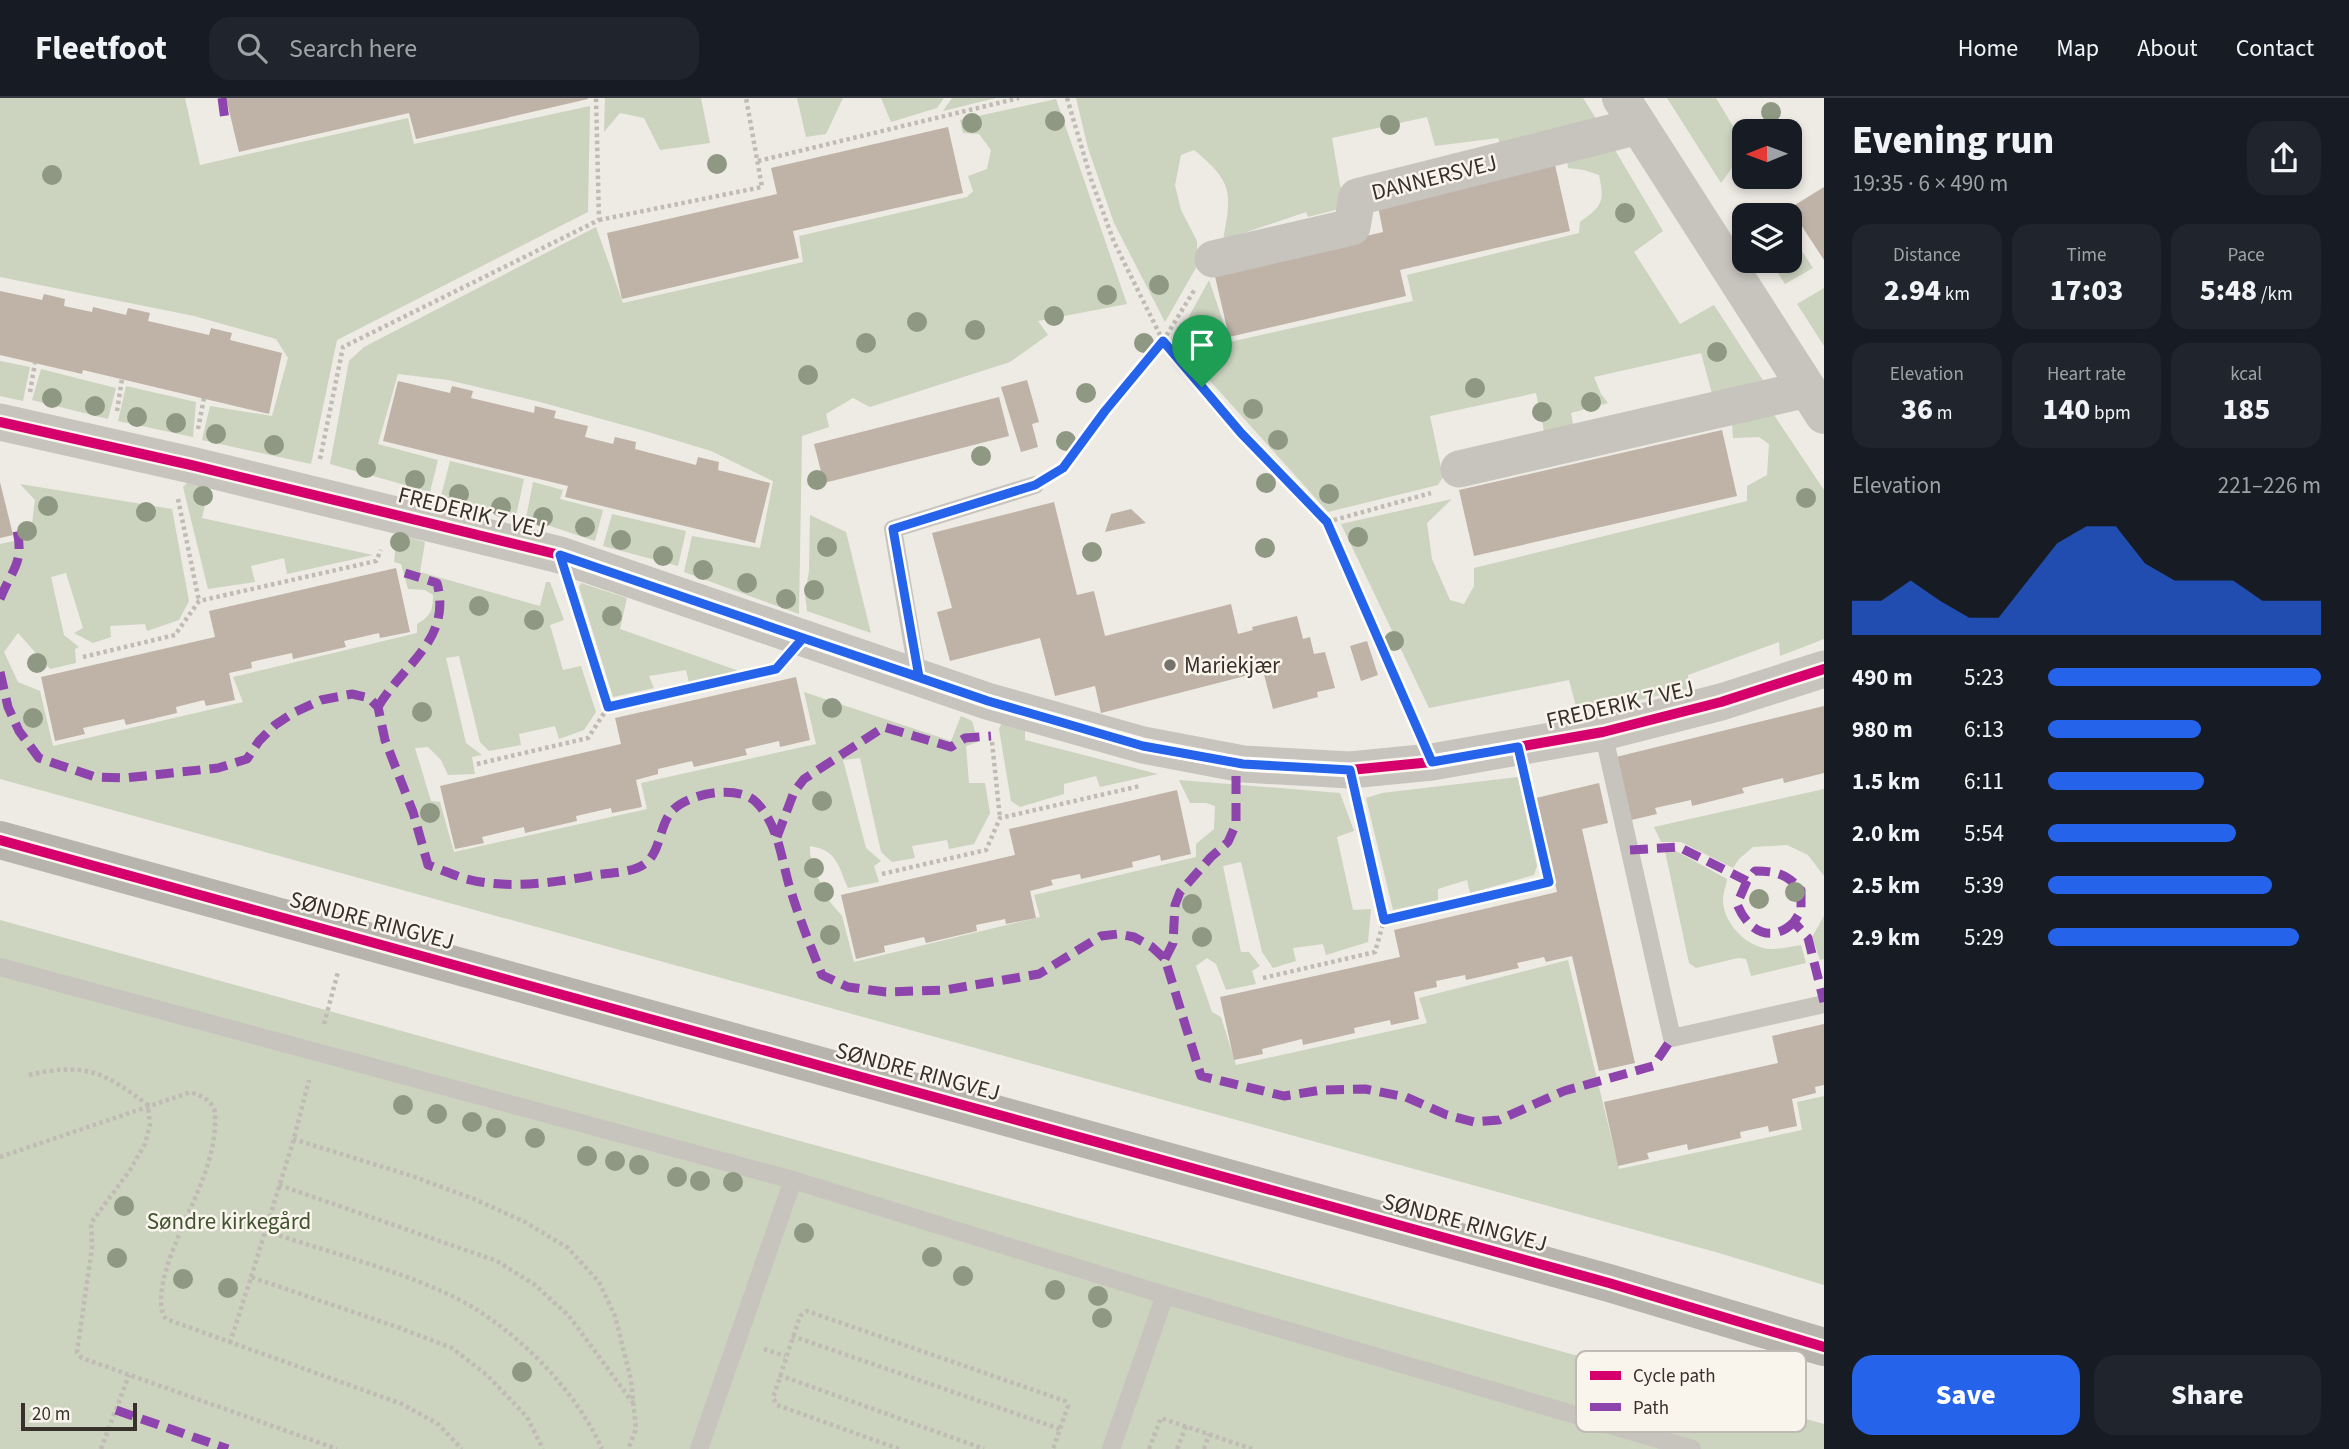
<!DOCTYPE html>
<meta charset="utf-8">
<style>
:root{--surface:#171b24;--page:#20242c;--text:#f1f3f6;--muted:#9ea1a6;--line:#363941;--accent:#2563eb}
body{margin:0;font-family:"Source Sans 3",sans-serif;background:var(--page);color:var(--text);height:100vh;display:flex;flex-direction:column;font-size:26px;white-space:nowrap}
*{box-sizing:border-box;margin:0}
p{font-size:23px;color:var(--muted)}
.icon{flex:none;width:38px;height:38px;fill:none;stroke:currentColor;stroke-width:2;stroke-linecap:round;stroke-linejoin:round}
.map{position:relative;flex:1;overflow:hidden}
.drawer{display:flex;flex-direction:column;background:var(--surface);width:525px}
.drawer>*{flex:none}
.needle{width:46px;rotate:269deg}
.fabs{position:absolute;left:1732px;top:21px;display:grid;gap:14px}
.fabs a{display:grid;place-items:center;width:70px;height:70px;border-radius:14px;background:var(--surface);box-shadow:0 4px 10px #0003;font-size:35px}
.scale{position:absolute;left:21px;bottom:18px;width:116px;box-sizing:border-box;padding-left:7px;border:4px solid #38312b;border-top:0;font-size:19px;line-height:24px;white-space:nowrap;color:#38312b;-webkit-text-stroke:5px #f9f5ed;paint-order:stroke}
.pin{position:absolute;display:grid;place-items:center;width:60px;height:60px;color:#fff;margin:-72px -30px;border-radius:50% 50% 50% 0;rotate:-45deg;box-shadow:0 0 7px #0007}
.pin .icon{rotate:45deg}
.round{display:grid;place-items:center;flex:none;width:74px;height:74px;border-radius:21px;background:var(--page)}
.overview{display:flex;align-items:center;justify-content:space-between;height:119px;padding:0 28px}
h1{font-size:38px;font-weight:800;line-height:52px}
.metrics{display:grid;grid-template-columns:repeat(3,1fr);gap:10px;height:119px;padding:7px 28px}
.metrics div{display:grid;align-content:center;border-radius:18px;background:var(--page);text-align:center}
.metrics b{font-size:30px;font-weight:800}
.metrics small{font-size:19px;font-weight:400}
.metrics p{font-size:19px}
.chart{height:196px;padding:14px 28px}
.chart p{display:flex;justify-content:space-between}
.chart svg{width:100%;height:126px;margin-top:7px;fill:var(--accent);opacity:.7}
.primary-button{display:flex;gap:14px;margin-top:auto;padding:14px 28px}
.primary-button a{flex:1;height:80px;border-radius:21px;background:var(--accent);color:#fff;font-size:28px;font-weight:800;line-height:80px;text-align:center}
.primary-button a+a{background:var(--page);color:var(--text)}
ul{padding:0 28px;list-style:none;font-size:23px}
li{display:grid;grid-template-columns:112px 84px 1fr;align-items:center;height:52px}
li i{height:18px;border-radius:9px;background:var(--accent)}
header{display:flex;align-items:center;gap:42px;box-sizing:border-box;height:98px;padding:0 35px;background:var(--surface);border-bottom:2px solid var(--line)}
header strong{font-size:33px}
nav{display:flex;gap:38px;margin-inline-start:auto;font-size:24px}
.search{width:490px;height:63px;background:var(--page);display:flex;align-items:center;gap:18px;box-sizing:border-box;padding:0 24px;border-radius:21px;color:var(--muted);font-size:26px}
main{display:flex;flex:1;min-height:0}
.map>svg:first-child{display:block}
</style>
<header>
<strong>Fleetfoot</strong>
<div class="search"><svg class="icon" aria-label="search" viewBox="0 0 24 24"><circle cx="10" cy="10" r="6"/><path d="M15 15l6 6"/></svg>Search here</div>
<nav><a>Home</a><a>Map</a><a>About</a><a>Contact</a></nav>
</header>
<main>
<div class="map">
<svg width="1824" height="1351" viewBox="0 0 1824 1351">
<rect width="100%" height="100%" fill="#edebe4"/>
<path fill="#ccd3bf" d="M0 0H185L200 67 408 20 414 46 590 8 588 114 337 242 311 366 202 342 210 308 272 318 288 260 276 241 194 218 0 179Z
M605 0H701L710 45 660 52 644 20 620 15 604 34Z
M797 0H843L826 36 806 39Z
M881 0H944L937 10 891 24Z
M952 0H996L943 13Z
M1076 0H1583L1597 22 1501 48 1498 40 1435 48 1427 19 1332 40 1340 87 1347 109 1308 119 1306 114 1223 142C1232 94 1233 84 1194 52L1181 57 1175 87 1181 112 1197 143V168L1165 224 1114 125 1088 50Z
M1667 0H1716L1745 48V52L1721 85Z
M1056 1 1127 206 1038 223 1048 237 1010 264 870 309 853 300 826 316 829 329 802 338 799 516 684 474 692 438 760 450 773 383 711 353 645 333 540 304 448 282 398 276 378 346 438 362 430 394 330 366 349 263 364 249 596 129 623 205 803 164 799 138 967 99 973 93 968 78 987 71 991 52 979 36 963 35 960 22Z
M1612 47 1663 133 1634 154 1680 226 1714 207 1766 287 1714 303 1701 255 1594 279 1601 296 1608 305 1571 315 1574 331 1545 338 1536 295 1430 318 1443 379 1438 387 1328 414 1175 244 1209 182 1230 244 1413 203 1407 177 1579 135 1580 124C1602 108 1605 104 1599 77L1584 72 1568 70 1567 62Z
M1790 135 1813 170 1785 186 1770 163H1790Z
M1824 190V248L1797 206Z
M0 263 30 269 23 303 0 298Z
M41 271 116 290 108 321 32 302Z
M126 288 196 304 193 339 118 323Z
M1774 317 1824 392V541L1780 558 1779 544 1688 577V591L1578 616 1569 582 1429 610 1341 426 1452 401 1427 425 1432 461 1450 502 1464 506 1474 488V470L1747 403V388L1767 377 1769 346 1759 339 1733 340 1732 325Z
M450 363 524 381 516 418 441 398Z
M533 384 563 392 560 401 603 412 595 443 526 420Z
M187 385 209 389 202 420 373 457 287 476 284 460 251 468 255 484 208 491 183 389Z
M20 386 172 411 189 503 179 522 147 533 145 526 110 528 111 539 93 545 74 535 83 530 66 475 51 479 64 537 79 549 75 551 76 565 50 571 18 535 4 554 18 584 40 593 53 648 243 604 233 579 417 535V526C431 518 433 512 433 497L425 492 408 491 401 466 394 464 397 436 425 444 420 474 540 508 546 484H550L564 522 550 527 563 572 581 568 596 614 584 632 559 641 555 628 519 636 521 647 489 653 480 644 459 558 446 560 466 645 482 657 472 659 475 676 448 677 441 662 428 649 415 650 431 703 440 704 454 754 647 711 641 685 816 646 804 594 951 643 961 618 972 623 978 644 966 648 969 685H985L990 715 974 746 949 751 947 742 912 748 915 760 892 764 881 754 860 660 843 662 866 750 881 763 874 768 879 784 848 790C838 767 837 752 810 748V756L817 778 830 804 842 818 854 864 1040 819 1034 797 1196 759V746L1214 731 1215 708 1206 705H1190L1179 682 1340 695 1354 733 1337 739 1353 812 1371 811 1368 844 1326 857 1323 846 1293 850 1296 863 1273 870 1262 854 1241 764 1223 768 1241 854H1249L1260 868 1252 873 1256 886 1226 892 1216 866 1207 860 1196 868 1212 914 1221 919 1236 967 1427 925 1419 900 1568 862 1619 1071 1802 1032 1797 1004 1824 998V1187L1719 1155 0 681V446L14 443 21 425H32L35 402Z
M612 416 686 433 678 468 603 448Z
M810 417 846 434 871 535 807 513 805 496 809 473Z
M581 485 627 500 620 531 739 573 689 585 686 572 649 578 654 590 613 599 579 489Z
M1002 624 1025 630V642L1158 676 1100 689 1096 678 1064 686V696L1020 709 1011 703 999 631Z
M1518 679 1537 768 1534 777 1470 795 1467 782 1438 791V802L1393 812 1366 700 1382 695Z
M1824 691V778L1808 757 1787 747 1753 749 1739 761 1733 770 1681 744H1661L1654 729Z
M1674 752 1727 781C1726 788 1723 796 1723 802 1723 823 1743 845 1763 850 1774 853 1789 849 1801 847L1806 865 1751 878 1746 861 1738 860 1696 870 1689 865 1665 753Z
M1824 818V861L1820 862 1812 839Z
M0 822 1824 1326V1351H0Z"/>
<path fill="#bfb2a7" d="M226 0H588V1L416 41 409 15 239 54Z
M948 29 963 95 793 133 799 160 622 201 607 135 777 96 771 70Z
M1555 67 1570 133 1400 172 1406 198 1229 239 1214 174 1383 134 1378 108Z
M1824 89V162L1790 110Z
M0 193 42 202 44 196 65 201 64 208 92 214 93 209 126 217 128 210 150 215 148 223 209 237 211 230 232 235 230 242 282 255 269 316 83 272 82 276 0 257Z
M1027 282 1039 324 1032 326 1038 349 1021 354 1001 289Z
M398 283 450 295 452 288 473 293 471 300 534 315 535 308 556 313 554 320 588 328 585 339 613 346 615 339 636 344 635 351 696 367 698 359 719 364 718 372 770 385 755 445 565 399 568 388 383 343Z
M999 299 1009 338 824 385 814 346Z
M1722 332 1737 398 1474 458 1459 392Z
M0 384 13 437 0 440Z
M1054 404 1077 497 1094 493 1105 538 1231 506 1238 536 1253 532 1252 529 1297 518 1303 541 1310 539 1314 556 1325 554 1335 590 1317 594 1318 599 1273 611 1262 569 1248 573 1249 577 1101 615 1095 588 1055 598 1040 540 950 563 937 514 952 510 932 435Z
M1131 411 1146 425 1105 434 1111 416Z
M396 470 410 534 380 540 379 535 344 543 346 549 293 561 292 555 251 564 252 570 229 575 235 602 206 608 204 602 176 609 177 615 126 627 124 621 83 630 85 636 55 643 41 579 215 539 209 513Z
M1367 543 1378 577 1361 583 1350 548Z
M796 579 810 642 780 649 779 643 745 651 747 657 694 669 692 663 658 671V676L636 682 642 709 612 715 611 710 576 718 577 723 525 735 524 729 482 739 484 745 455 751 440 688 621 646 615 620Z
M1824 608V675L1784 685 1783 680 1742 690 1744 695 1692 708 1691 702 1655 710 1657 716 1627 723 1612 660Z
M1599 685 1608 725 1582 731 1635 965 1599 973 1572 858 1546 864 1544 859 1517 865 1519 870 1466 882 1465 877 1436 883 1437 889 1414 894 1419 921 1391 927 1390 922 1354 930 1355 935 1303 947 1302 941 1262 951 1263 956 1234 962 1220 899 1400 859 1394 832 1557 794 1536 700Z
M1177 692 1191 756 1161 763 1160 757 1132 764 1133 769 1081 781 1080 776 1051 782 1053 787 1030 793 1036 820 1006 826 1005 821 976 827 977 833 926 845 924 839 884 848 885 854 856 861 841 797 1015 757 1009 731Z
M1824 926V987L1815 989 1816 995 1792 1001 1797 1028 1769 1034 1768 1028 1740 1034 1741 1040 1688 1052 1687 1046 1647 1055 1649 1061 1618 1068 1604 1004 1778 965 1772 938Z"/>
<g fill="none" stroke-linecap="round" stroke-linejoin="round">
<path stroke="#c0bbb5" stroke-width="4.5" stroke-dasharray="3.5 3.5" stroke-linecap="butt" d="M1067 0 1091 81 1114 144 1163 243 1241 335 1327 424 1416 628
M758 63 1019 0
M599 122 762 89 746 0
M30 294 35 265
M117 313 122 281
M198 331 204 300
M320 361 343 249 599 122 596 0
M1057 373 1063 370 1105 314 1163 243 1195 191
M178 401 199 503
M1327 424 1431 395
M575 503 608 609
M83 559 175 537 199 503 376 463 381 452
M992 644 1000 720
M477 666 588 640 608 609 774 571
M1358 707 1384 822
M882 776 986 752 1000 720 1140 688
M1263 880 1375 854 1384 822 1549 784 1526 684
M324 926 338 874
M29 977C85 964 104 974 148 1007L150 1027 145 1046 130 1072 91 1125 92 1150 77 1254 82 1260 337 1351
M293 1041 412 1078 474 1101 525 1124 568 1150 599 1184 615 1218 631 1282 636 1331 628 1351
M0 1059 191 994C200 998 208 1000 213 1009 216 1013 215 1019 215 1025 215 1044 209 1065 202 1083 192 1112 146 1193 166 1221L402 1306 438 1326 462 1351
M279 1087 497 1163 535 1187 569 1218 633 1305
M266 1133C327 1154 393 1170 452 1198 512 1227 575 1290 602 1351
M251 1179 293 1044 309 982
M792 1238 1060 1331
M230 1245 251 1179 400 1230 452 1250 488 1278 527 1319 543 1351
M764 1251 785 1258
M779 1277 984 1351
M101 1351 129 1277
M899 1351 777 1307 773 1300 800 1218 807 1213 1065 1303 1068 1308 1053 1351
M1149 1351 1161 1320 1252 1351
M1177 1351 1186 1328
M1204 1351 1209 1336"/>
<path stroke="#c7c3bd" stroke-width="18" d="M918 579 893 431 1035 387
M1603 634 1672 940 1824 906
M0 869 793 1082 1165 1197 1692 1351
M699 1351 793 1082
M1111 1351 1165 1197"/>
<path stroke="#c7c3bd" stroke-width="37" d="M1213 161 1352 129 1357 99 1638 28
M0 324 191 367 560 457 987 603 1143 647 1243 666 1350 672 1432 664 1603 634 1721 604 1824 571
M1459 371 1807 291"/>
<path stroke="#c7c3bd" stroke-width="38" d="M1621 0 1824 317"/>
<path stroke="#b7b4ae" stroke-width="38" d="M0 742 1609 1185 1824 1249"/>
<path stroke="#8e44ad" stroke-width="9" stroke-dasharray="18 9" stroke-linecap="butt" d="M222 0 225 22
M0 501C13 469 25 465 16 428
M0 574 8 609 19 633 39 660 95 679 125 680 218 670 247 661 259 643 275 627 293 615 321 602 352 596 369 600 378 609 385 642 413 714 428 767C440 771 451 776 463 780 505 792 553 785 595 777 608 775 624 775 637 770 662 761 657 730 672 713 688 695 738 686 756 704 778 726 781 759 789 787 798 817 810 847 822 877L848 889 886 894 945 892 1039 876 1101 838 1118 836 1134 839 1152 849 1165 861 1201 978 1284 998 1322 992 1365 991 1406 999 1447 1017 1474 1024 1499 1022 1564 993 1653 968 1672 940
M378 609C404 565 452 542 437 485L405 475
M777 739 794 694 804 681 884 629 951 649 965 640 991 638
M1630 752 1679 749 1747 783 1755 773C1776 773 1787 776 1801 792V813L1794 824 1808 840 1824 904
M1747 783 1737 806C1747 832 1771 847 1794 824
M1165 861 1173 845 1175 807 1180 794 1211 759 1228 744 1236 726V665
M116 1312 228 1351"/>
<defs>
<path id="cycleway" d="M0 324 191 367 560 457 987 603 1143 647 1243 666 1350 672 1432 664 1603 634 1721 604 1824 571
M0 742 1609 1185 1824 1249"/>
</defs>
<use href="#cycleway" stroke="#f9f5ed" stroke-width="15"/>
<use href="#cycleway" stroke="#d6006c" stroke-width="10"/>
</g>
<g fill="#8f9882">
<circle cx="1771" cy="14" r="10"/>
<circle cx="1055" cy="23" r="10"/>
<circle cx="972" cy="25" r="10"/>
<circle cx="1390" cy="27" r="10"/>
<circle cx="717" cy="66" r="10"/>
<circle cx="52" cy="77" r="10"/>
<circle cx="1625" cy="115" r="10"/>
<circle cx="1159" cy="187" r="10"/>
<circle cx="1107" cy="197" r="10"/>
<circle cx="1054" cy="218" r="10"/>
<circle cx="917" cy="224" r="10"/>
<circle cx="975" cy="232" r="10"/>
<circle cx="866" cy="245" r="10"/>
<circle cx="1144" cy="245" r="10"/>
<circle cx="1717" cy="254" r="10"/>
<circle cx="808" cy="277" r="10"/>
<circle cx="1475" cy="290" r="10"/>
<circle cx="1086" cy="295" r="10"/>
<circle cx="52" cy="300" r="10"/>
<circle cx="1591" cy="304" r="10"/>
<circle cx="95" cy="308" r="10"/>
<circle cx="1253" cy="311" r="10"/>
<circle cx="1542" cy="314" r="10"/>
<circle cx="137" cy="319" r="10"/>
<circle cx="176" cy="325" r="10"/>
<circle cx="216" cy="336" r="10"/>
<circle cx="1278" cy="342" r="10"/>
<circle cx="1066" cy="343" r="10"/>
<circle cx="274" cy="347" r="10"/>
<circle cx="981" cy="358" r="10"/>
<circle cx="366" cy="370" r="10"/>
<circle cx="415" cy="382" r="10"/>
<circle cx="817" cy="382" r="10"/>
<circle cx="1266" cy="385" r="10"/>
<circle cx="459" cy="396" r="10"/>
<circle cx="1329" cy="396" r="10"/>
<circle cx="203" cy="398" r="10"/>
<circle cx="1806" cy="400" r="10"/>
<circle cx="48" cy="408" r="10"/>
<circle cx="501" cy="409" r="10"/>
<circle cx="146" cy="414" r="10"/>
<circle cx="543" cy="419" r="10"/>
<circle cx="585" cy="429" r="10"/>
<circle cx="27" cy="433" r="10"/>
<circle cx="1358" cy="439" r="10"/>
<circle cx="621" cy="442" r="10"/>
<circle cx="400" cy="444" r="10"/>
<circle cx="827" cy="449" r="10"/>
<circle cx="1265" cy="450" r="10"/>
<circle cx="1092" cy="454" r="10"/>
<circle cx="663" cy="458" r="10"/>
<circle cx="703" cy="472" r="10"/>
<circle cx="747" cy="485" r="10"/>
<circle cx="814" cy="492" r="10"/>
<circle cx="786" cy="501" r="10"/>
<circle cx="479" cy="508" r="10"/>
<circle cx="612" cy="518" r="10"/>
<circle cx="534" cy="522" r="10"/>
<circle cx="1394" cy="543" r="10"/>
<circle cx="37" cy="565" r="10"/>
<circle cx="832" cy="610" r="10"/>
<circle cx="422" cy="614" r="10"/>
<circle cx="33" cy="620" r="10"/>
<circle cx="822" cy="703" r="10"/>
<circle cx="430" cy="715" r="10"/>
<circle cx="814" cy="770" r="10"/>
<circle cx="824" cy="794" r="10"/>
<circle cx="1795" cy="794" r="10"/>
<circle cx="1759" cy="801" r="10"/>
<circle cx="1192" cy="806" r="10"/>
<circle cx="830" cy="837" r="10"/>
<circle cx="1202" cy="839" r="10"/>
<circle cx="403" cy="1007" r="10"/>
<circle cx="437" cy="1016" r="10"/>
<circle cx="472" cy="1024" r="10"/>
<circle cx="496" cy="1030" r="10"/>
<circle cx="535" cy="1040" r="10"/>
<circle cx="587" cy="1058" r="10"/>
<circle cx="615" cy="1063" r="10"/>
<circle cx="639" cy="1067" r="10"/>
<circle cx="677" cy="1079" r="10"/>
<circle cx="700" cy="1083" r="10"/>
<circle cx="733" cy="1084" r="10"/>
<circle cx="124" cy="1108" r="10"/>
<circle cx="804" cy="1135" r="10"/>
<circle cx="932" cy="1159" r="10"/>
<circle cx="117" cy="1160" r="10"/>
<circle cx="963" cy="1178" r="10"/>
<circle cx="183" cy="1181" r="10"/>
<circle cx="228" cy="1190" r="10"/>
<circle cx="1055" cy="1192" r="10"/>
<circle cx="1098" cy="1198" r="10"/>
<circle cx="1102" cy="1220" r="10"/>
<circle cx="522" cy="1274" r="10"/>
</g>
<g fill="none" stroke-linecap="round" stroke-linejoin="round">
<defs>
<path id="route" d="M1202 289 1163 243 1105 313 1063 370 1035 387 893 431 919 579 803 540 776 571 608 609 560 457 988 603 1143 648 1243 666 1350 672 1384 822 1549 784 1518 649 1432 664 1327 424 1241 335 1202 289"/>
</defs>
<use href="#route" stroke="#fff" stroke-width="14"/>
<use href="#route" stroke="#2563eb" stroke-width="9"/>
</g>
<circle fill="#77726c" stroke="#f9f5ed" stroke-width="2.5" cx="1170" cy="567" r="7"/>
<g text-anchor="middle" stroke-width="5" stroke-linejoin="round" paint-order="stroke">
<g font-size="23" fill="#38312b" stroke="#f9f5ed">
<text transform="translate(1434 79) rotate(-14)" y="8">DANNERSVEJ</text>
<text transform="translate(472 414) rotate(14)" y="8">FREDERIK 7 VEJ</text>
<text transform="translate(1620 606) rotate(-13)" y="8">FREDERIK 7 VEJ</text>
<text transform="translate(372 822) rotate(15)" y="8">SØNDRE RINGVEJ</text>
<text transform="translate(918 973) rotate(15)" y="8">SØNDRE RINGVEJ</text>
<text transform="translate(1465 1124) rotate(15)" y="8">SØNDRE RINGVEJ</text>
</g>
<g font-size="23" fill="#38312b" stroke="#f9f5ed" text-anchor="start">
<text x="1184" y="575">Mariekjær</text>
</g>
<g font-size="23" fill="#425431" stroke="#f9f5ed">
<text x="229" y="1131">Søndre kirkegård</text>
</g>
</g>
<rect x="1576" y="1253" width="230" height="81" rx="10" fill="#f9f5ed" stroke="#bfbab3" stroke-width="2"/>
<rect x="1590" y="1273" width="31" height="9" fill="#d6006c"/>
<rect x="1590" y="1305" width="31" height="8" fill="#8e44ad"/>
<g font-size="19" fill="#38312b">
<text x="1633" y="1284">Cycle path</text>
<text x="1633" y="1316">Path</text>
</g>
</svg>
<div class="fabs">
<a><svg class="needle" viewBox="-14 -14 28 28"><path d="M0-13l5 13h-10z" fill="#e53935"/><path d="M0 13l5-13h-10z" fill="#9ea1a6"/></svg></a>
<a><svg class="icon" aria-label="layers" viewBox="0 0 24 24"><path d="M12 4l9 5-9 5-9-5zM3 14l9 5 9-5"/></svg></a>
</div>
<div class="scale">20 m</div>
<div class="pin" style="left:1202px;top:289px;background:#1e9e55"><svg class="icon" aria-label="arrive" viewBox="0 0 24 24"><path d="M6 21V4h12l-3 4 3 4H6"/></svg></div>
</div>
<section class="drawer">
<div class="overview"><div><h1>Evening run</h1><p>19:35 · 6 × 490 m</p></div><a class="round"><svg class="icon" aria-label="share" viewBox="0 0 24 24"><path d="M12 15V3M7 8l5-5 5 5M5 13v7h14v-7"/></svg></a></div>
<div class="metrics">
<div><p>Distance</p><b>2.94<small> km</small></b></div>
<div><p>Time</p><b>17:03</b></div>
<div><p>Pace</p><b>5:48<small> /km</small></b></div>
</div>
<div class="metrics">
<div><p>Elevation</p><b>36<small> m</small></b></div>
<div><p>Heart rate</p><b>140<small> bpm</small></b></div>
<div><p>kcal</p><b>185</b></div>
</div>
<div class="chart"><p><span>Elevation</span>221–226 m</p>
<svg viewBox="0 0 160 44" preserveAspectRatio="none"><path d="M0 44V32L10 32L20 25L30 32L40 38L50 38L60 25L70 12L80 6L90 6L100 19L110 25L120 25L130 25L140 32L150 32L160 32V44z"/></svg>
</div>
<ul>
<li><b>490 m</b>5:23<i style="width:100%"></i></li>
<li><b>980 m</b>6:13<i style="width:56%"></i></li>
<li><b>1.5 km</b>6:11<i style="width:57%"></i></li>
<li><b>2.0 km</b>5:54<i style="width:69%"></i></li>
<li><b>2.5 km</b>5:39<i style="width:82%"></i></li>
<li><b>2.9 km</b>5:29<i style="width:92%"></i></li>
</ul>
<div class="primary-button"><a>Save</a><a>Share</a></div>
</section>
</main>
